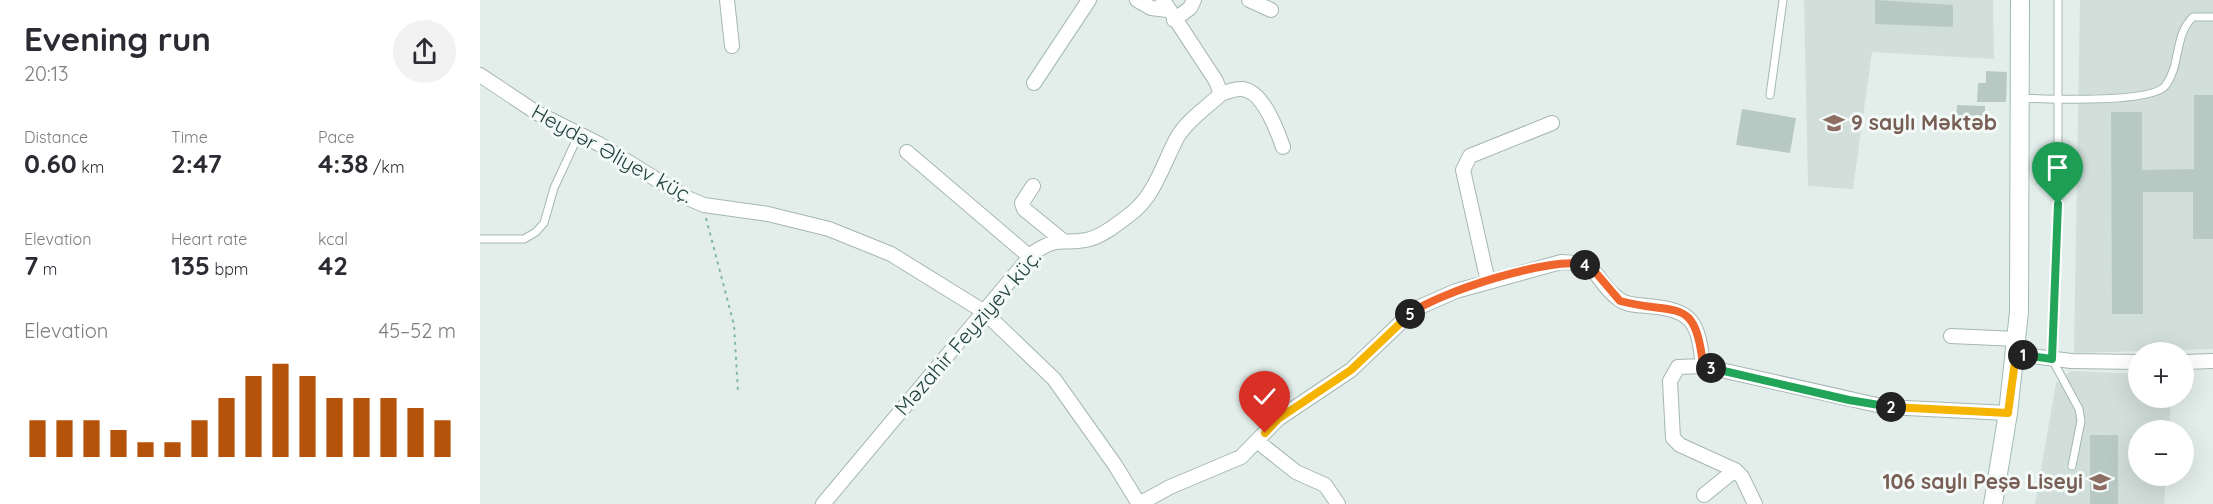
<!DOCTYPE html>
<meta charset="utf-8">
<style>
:root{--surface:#fff;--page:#f2f2f3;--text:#2b2b33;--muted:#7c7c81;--accent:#b45309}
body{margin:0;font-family:Quicksand,sans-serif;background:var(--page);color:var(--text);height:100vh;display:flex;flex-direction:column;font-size:22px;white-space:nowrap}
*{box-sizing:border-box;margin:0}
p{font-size:20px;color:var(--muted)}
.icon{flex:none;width:33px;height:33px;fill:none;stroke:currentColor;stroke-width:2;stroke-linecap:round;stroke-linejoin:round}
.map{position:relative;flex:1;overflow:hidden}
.panel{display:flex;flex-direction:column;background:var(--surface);width:480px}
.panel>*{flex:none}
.tools{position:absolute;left:1648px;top:342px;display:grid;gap:12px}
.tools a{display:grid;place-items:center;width:66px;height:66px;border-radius:50%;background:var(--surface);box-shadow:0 6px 24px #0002;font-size:30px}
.pin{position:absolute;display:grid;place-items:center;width:51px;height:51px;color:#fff;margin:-62px -26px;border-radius:50% 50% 50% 0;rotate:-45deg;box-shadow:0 0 6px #0007}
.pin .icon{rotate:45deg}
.km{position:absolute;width:30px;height:30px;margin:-15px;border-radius:50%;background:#222;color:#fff;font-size:16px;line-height:30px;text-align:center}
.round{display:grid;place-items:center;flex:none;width:63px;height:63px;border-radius:32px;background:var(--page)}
.overview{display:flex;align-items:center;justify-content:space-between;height:102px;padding:0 24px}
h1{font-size:33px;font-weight:800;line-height:45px}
.stats{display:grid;grid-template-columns:repeat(3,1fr);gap:9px;height:102px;padding:6px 24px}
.stats div{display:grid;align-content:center}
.stats b{font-size:26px;font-weight:800}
.stats small{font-size:16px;font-weight:400}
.stats p{font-size:16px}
.chart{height:168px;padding:12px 24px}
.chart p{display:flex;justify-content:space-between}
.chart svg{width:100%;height:108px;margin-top:6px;stroke:var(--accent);stroke-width:6}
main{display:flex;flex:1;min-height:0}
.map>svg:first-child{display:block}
</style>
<main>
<section class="panel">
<div class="overview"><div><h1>Evening run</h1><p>20:13</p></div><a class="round"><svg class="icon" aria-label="share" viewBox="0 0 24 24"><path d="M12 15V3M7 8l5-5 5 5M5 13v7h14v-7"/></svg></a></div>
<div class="stats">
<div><p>Distance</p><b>0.60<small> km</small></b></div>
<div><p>Time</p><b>2:47</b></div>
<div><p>Pace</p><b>4:38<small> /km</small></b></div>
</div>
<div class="stats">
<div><p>Elevation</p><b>7<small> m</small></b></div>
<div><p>Heart rate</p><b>135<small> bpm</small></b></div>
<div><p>kcal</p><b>42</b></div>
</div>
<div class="chart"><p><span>Elevation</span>45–52 m</p>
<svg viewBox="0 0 160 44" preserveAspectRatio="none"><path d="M5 44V29M15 44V29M25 44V29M35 44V33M45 44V38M55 44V38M65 44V29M75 44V20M85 44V11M95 44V6M105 44V11M115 44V20M125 44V20M135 44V20M145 44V24M155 44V29"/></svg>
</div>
</section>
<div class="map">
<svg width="1733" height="504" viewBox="0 0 1733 504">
<rect width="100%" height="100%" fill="#e3eeeb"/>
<path fill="#d1deda" d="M1324 0H1513L1514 59 1392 52 1373 189 1328 186Z
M1600 0H1733V349L1594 353Z
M1591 371 1659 374V398H1691L1689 430H1659V476H1686L1684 504H1555L1576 383Z"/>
<path fill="#b8c9c4" d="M1395 0 1473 5V27L1395 24Z
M1506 71 1527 72 1526 102H1497L1498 83H1506Z
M1714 95H1733V239H1713V192H1663V314H1632L1631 112H1662V170L1714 169Z
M1477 105 1505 106V126H1476Z
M1262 109 1316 118 1310 153 1256 145Z
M1610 435H1638V504H1610Z"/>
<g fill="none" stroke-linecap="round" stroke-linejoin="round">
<defs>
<path id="lane" d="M1578 0V204L1572 359 1599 409 1601 421 1592 466
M1290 95 1303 0
M1540 98C1566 99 1673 104 1686 85 1701 64 1694 35 1713 17H1733
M0 239H44L56 232 64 223 74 188 99 134"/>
<path id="street" d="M247 0 252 46
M657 0 671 8 687 10
M769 0 791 10
M694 20 710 8 714 0
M0 75 57 113 119 144 205 197 224 205 288 214 349 229 411 254 503 311 574 379 635 465 659 504 690 487 761 457 798 419 871 370 935 309 976 291 1081 262C1124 263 1112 280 1140 300 1147 305 1158 305 1167 306 1214 310 1218 322 1223 366L1406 407 1528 413
M554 83 609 0
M741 94C747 92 754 89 760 89 782 88 797 130 803 147
M427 152 550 257
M553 186 542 203 544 209 582 240
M1008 282 983 170 990 156 1072 123
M1471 336 1537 339
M1536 354 1591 361 1659 362
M1704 362 1733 361
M1223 366 1198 367 1190 381 1193 438 1200 445 1255 470 1262 477 1275 504
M777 441 816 472 845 485 858 504
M1224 495 1255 470
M343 504 553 253C580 235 580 245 606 240 622 237 640 222 653 212 676 193 684 161 698 136 708 120 727 107 741 94L736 81 683 0"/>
<path id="secondary" d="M1513 504 1528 413 1539 312 1540 0"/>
</defs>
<use href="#lane" stroke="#a5b7b3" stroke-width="9"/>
<use href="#street" stroke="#a5b7b3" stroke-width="16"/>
<use href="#secondary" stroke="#a0bbb5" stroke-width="20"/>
<path stroke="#80b5ab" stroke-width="2" stroke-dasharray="3 4.5" stroke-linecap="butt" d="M226 218 254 325 258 392"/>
<use href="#lane" stroke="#fff" stroke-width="7"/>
<use href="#street" stroke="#fff" stroke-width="14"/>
<use href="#secondary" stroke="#fff" stroke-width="18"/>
</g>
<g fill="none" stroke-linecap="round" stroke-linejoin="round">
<defs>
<path id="split-1" d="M1543 355 1572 359 1578 204"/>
<path id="split-2" d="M1411 407 1528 413 1536 354 1543 355"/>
<path id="split-3" d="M1231 368 1369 400 1411 407"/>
<path id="split-4" d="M1105 265 1111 267 1140 301C1196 316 1216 294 1223 366L1231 368"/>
<path id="split-5" d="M930 314C956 293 1074 255 1105 265"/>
<path id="split-6" d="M785 433 798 419 871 370 930 314"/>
</defs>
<use href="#split-1" stroke="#fff" stroke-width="12"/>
<use href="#split-2" stroke="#fff" stroke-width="12"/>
<use href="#split-3" stroke="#fff" stroke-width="12"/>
<use href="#split-4" stroke="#fff" stroke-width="12"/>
<use href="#split-5" stroke="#fff" stroke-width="12"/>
<use href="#split-6" stroke="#fff" stroke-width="12"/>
<use href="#split-1" stroke="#22a559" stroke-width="8"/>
<use href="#split-2" stroke="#f5b400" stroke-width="8"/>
<use href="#split-3" stroke="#22a559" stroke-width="8"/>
<use href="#split-4" stroke="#f0652b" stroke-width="8"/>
<use href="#split-5" stroke="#f0652b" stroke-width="8"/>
<use href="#split-6" stroke="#f5b400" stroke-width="8"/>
</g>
<defs>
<symbol id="school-bare" viewBox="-9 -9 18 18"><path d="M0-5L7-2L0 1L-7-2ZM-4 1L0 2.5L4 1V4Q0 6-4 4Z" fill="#8d6e63" stroke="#f4faf8" stroke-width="2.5" paint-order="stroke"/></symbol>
<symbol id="university-bare" viewBox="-9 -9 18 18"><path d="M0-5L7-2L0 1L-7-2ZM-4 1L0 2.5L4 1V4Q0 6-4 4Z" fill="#8d6e63" stroke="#f4faf8" stroke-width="2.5" paint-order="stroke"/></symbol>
</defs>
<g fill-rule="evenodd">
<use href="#school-bare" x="1339" y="108" width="30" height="30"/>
<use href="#university-bare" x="1605" y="467" width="30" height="30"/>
</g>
<g text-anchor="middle" stroke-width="6" stroke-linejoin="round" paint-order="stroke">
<g font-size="21" font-weight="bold" fill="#785e54" stroke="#f4faf8" text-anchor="start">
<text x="1371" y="130">9 saylı Məktəb</text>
<text x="1603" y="489" text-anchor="end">106 saylı Peşə Liseyi</text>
</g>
<g font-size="21" fill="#20413d" stroke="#f4faf8">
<text transform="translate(132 154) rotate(29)" y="7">Heydər Əliyev küç.</text>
<text transform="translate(488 333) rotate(-49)" y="7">Məzahir Feyziyev küç.</text>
</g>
</g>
</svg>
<div class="tools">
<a>+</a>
<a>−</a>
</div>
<div class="pin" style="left:1578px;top:204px;background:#1e9e55"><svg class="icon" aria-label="arrive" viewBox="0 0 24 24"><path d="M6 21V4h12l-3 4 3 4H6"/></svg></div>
<div class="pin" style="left:785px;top:433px;background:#d93025"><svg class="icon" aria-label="check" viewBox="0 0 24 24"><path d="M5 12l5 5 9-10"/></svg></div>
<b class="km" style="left:1543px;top:355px">1</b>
<b class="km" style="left:1411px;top:407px">2</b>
<b class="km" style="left:1231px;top:368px">3</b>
<b class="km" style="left:1105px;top:265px">4</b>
<b class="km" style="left:930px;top:314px">5</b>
</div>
</main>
